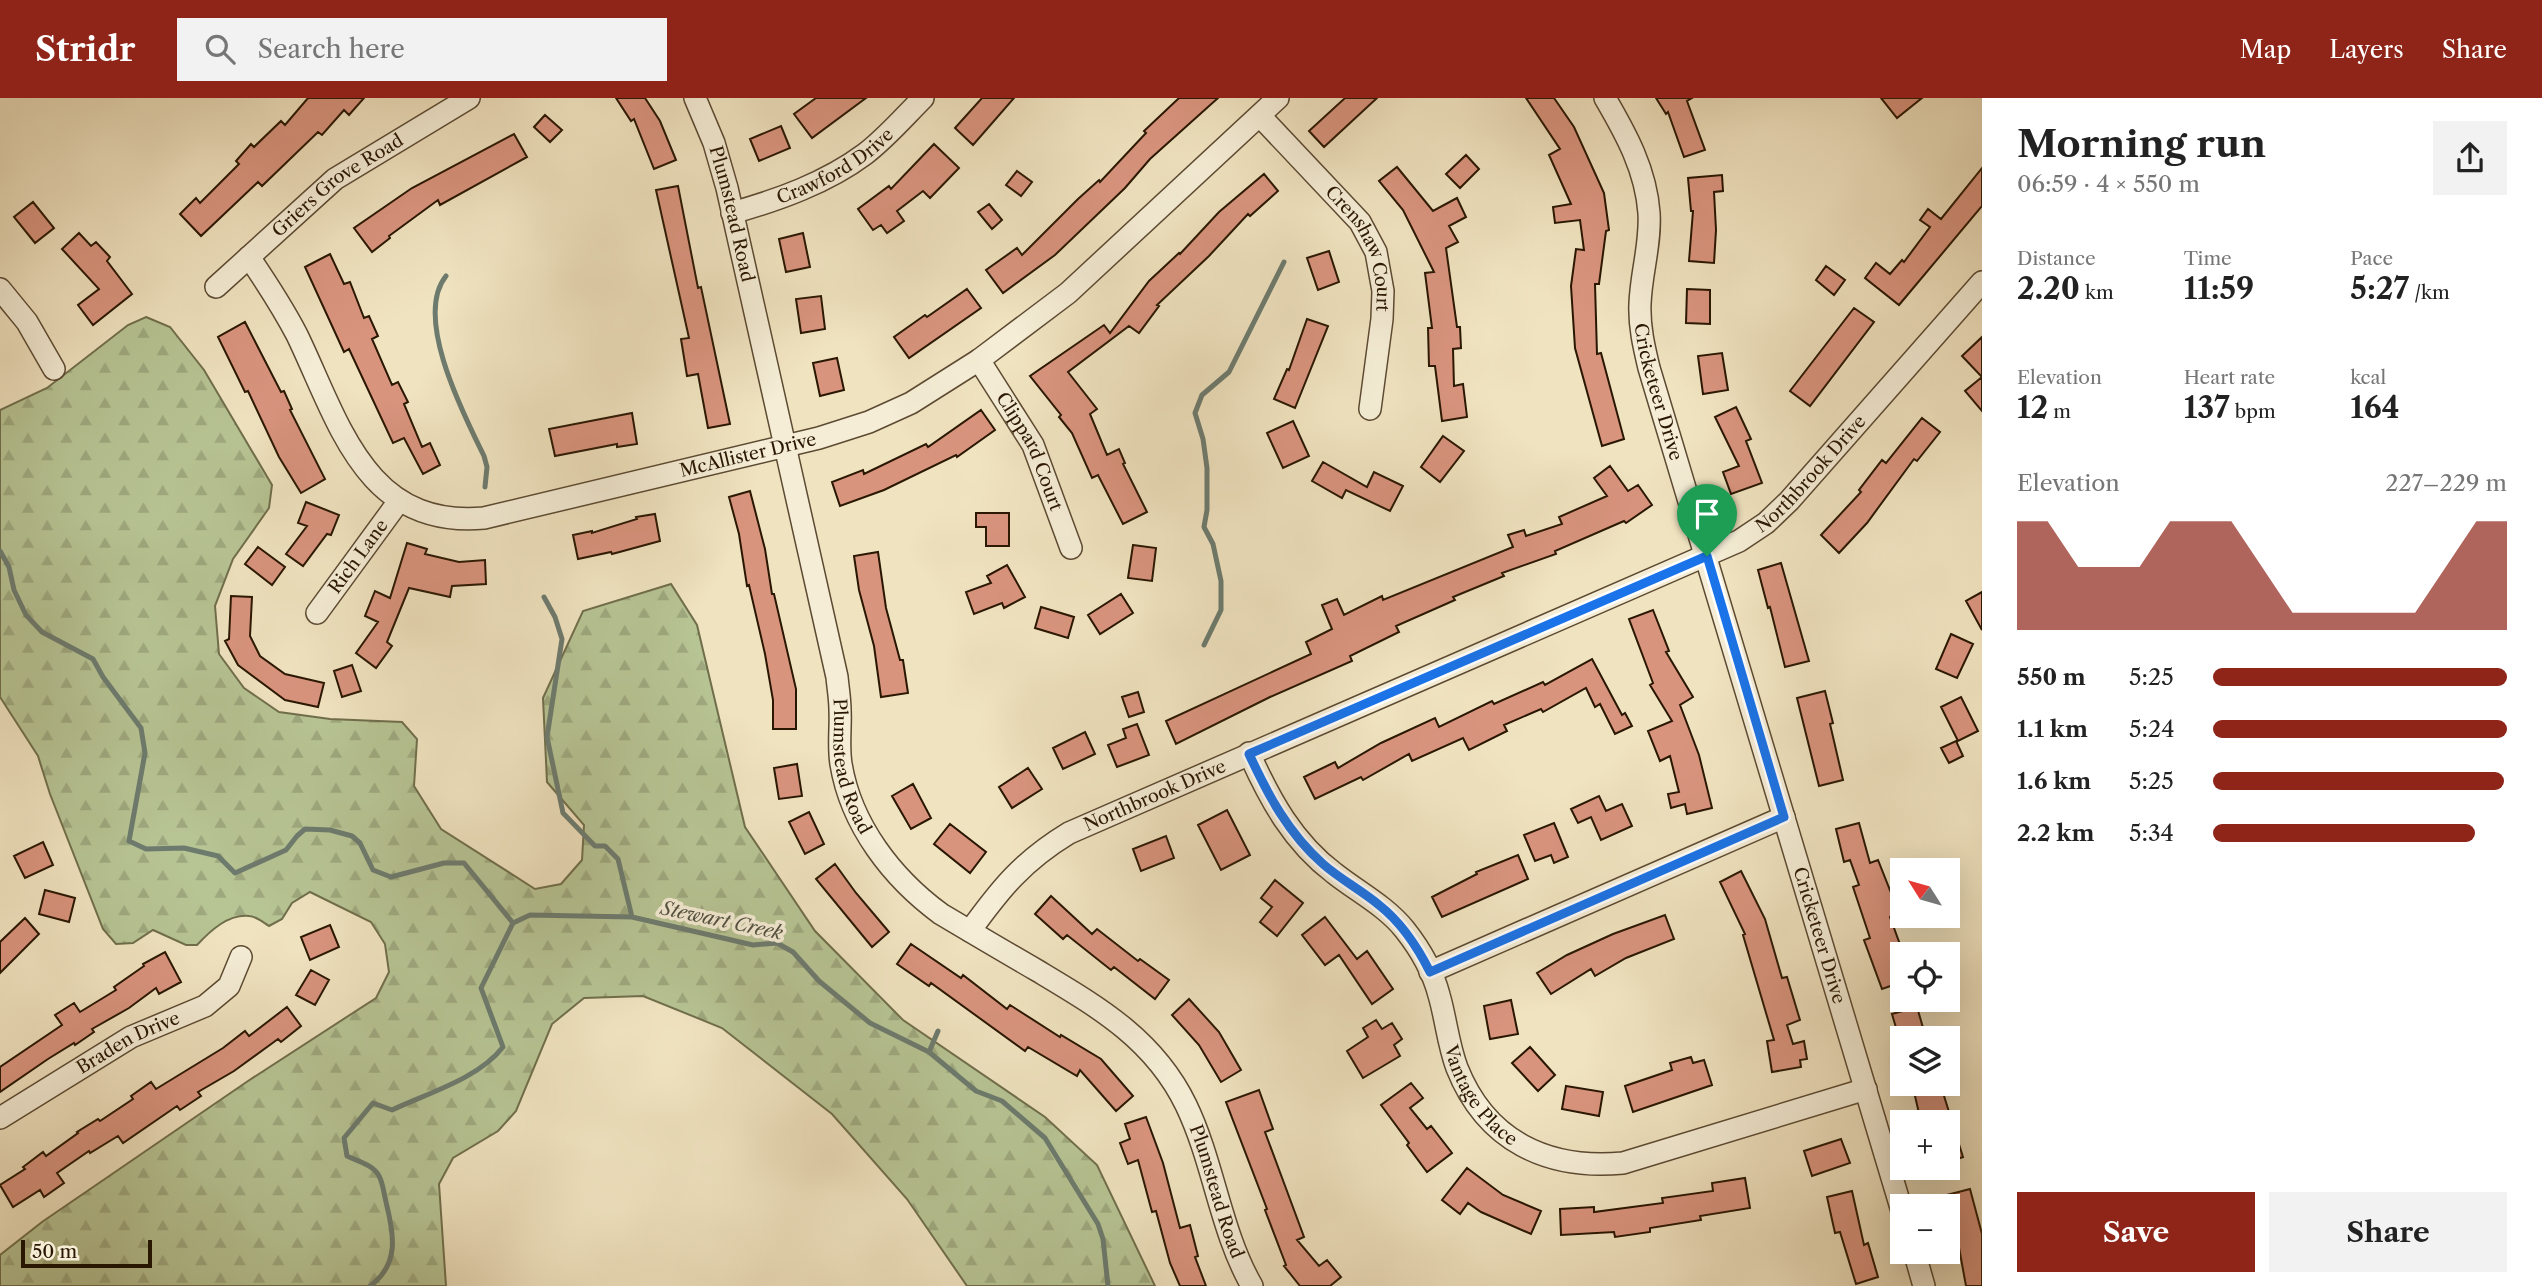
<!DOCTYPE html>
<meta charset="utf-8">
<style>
:root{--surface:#fff;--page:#f2f2f2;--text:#222;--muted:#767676;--accent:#8f2418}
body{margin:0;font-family:"Libre Caslon Text",serif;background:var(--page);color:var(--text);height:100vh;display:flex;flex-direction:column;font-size:26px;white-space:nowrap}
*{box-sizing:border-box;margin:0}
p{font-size:23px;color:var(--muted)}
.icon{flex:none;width:38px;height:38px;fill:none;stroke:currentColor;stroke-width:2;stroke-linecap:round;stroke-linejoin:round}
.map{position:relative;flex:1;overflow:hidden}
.details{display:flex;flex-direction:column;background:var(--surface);width:560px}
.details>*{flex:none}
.needle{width:46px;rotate:307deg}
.controls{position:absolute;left:1890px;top:760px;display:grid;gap:14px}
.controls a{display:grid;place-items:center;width:70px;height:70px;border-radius:0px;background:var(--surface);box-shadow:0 7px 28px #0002;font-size:35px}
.scale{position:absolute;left:21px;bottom:18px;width:131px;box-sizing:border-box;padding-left:7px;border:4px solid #2a1702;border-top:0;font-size:19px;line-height:24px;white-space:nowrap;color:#2a1702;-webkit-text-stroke:5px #f5edd6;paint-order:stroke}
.pin{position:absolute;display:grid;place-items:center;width:60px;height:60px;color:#fff;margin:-72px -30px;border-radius:50% 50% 50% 0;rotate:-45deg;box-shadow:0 0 7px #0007}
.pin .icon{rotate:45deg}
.round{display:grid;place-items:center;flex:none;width:74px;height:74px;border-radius:0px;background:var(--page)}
.summary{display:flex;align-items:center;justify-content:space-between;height:119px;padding:0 35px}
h1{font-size:38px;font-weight:800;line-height:52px}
.metrics{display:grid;grid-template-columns:repeat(3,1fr);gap:10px;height:119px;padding:7px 35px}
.metrics div{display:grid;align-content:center}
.metrics b{font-size:30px;font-weight:800}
.metrics small{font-size:19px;font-weight:400}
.metrics p{font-size:19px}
.chart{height:196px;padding:14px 35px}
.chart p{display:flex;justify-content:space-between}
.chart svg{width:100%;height:126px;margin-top:7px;fill:var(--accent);opacity:.7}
.button{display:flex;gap:14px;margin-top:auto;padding:14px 35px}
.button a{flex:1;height:80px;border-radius:0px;background:var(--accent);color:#fff;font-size:28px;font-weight:800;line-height:80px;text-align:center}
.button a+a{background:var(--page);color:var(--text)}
ul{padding:0 35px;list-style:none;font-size:23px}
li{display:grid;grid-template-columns:112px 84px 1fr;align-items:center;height:52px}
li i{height:18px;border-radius:9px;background:var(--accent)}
header{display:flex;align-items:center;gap:42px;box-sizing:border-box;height:98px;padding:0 35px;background:var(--accent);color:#fff}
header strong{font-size:33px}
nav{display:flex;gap:38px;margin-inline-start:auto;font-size:24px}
.search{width:490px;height:63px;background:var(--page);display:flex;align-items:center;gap:18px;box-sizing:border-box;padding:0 24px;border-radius:0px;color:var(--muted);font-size:26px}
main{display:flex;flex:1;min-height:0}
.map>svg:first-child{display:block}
</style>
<header>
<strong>Stridr</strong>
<div class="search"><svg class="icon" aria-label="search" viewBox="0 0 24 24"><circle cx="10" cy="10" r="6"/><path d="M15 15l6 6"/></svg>Search here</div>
<nav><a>Map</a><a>Layers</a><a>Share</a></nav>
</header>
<main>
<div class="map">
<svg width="1982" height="1188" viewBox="0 0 1982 1188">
<defs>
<pattern id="forest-firs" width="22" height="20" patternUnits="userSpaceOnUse" patternTransform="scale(1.75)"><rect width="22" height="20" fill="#b7c494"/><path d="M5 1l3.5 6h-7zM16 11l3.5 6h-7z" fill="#9ea87e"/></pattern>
</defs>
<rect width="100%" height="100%" fill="#f0e3c0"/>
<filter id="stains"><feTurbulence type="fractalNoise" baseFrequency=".00286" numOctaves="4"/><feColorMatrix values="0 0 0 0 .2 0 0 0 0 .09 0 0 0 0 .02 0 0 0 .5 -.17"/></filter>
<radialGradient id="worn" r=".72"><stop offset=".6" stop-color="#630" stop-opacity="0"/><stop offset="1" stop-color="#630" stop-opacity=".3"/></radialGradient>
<path fill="url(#forest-firs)" stroke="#706e4b" stroke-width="2" d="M146 219 170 229 204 272 272 387 269 410 233 461 215 508 219 556 244 590 279 614 330 621 402 624 417 641 414 688 441 731 535 791 561 786 582 762 584 727 547 684 543 600 583 513 671 486 697 527 745 729 815 833 903 922 1045 1019 1097 1067 1155 1188H967L907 1101 832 1016 722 930 643 898 584 900 552 926 516 1013 498 1033 453 1060 439 1086 446 1188H0V1157L42 1124 248 983 376 900 389 874 385 846 371 824 310 794 292 805 282 821 269 828C264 825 256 818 249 818 228 816 210 833 197 847H186L153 832 133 845 116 846 103 831 50 696 38 658 0 599V312L47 290 128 227Z"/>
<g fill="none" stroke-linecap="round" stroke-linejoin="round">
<path stroke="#6d7b6e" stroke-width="5" d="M446 178C413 219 464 317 484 358L487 369 485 389
M0 453 9 469 14 492 26 517 42 534 93 561 103 579 141 630 145 655 129 743 146 751 184 750 218 758 235 775 286 752 297 738 305 731 330 732 352 738 360 745 373 772 391 779 444 765H464L513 825
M544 499 555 519 562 541 547 639 563 715 595 748H605L618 761 632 819
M1204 547 1221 512V483L1213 446 1204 429 1207 412V370L1203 341 1195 315 1202 297 1229 274 1284 164
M513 825 530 817 632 819 753 847 777 845 793 854 819 883 870 925 929 954 976 993 1002 1003 1045 1040 1098 1126 1103 1141 1108 1188
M929 954 938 933
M370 1188C400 1166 394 1136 386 1104 384 1096 383 1085 379 1078 374 1067 357 1063 347 1058L344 1040 373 1005 392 1012C428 995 478 981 503 949L481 890 513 825"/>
</g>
<path fill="#d9947e" stroke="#2a1702" stroke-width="2" d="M308 0H364L349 17 344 12 322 37 318 34 262 88 258 84 201 138 180 116 196 100 200 105 239 66 236 63 251 46 254 49 281 23 285 27Z
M616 0H645L660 23 676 62 654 71 634 21 631 23Z
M816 0H866L812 40 794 16Z
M982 0H1014L973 47 955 30Z
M1179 0H1218L1150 61 1125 90 1055 157 1003 195 986 172 1017 150 1022 157 1078 101 1099 82 1100 84 1146 35 1144 33Z
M1345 0H1377L1324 49 1309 33Z
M1526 0H1554L1574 29 1604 95 1609 132 1606 133 1599 186H1595L1597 256 1601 255 1624 341 1602 348 1575 250 1571 188 1576 151 1584 152 1580 122 1555 125 1553 109 1571 106 1549 57 1560 51Z
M1656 0H1692L1687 3 1705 52 1684 59 1668 14 1666 16Z
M1881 0H1922L1897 20Z
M545 17 562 32 550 44 534 29Z
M781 28 790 50 759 63 750 41Z
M514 36 527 59 440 107 438 102 389 138 390 140 372 154 354 130 412 90Z
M934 46 959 70 930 100 923 93 897 113 904 123 887 135 881 127 873 132 858 111 889 88 891 91Z
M1466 57 1479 71 1460 90 1446 76Z
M1397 69 1433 113 1457 100 1466 119 1449 128 1458 144 1446 150 1457 229H1460L1461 250 1453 251 1454 288 1463 286 1467 319 1442 323 1435 268H1429L1428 230H1432L1425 175 1434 174 1403 112 1379 83Z
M1982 70V108L1899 207 1865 180 1876 165 1890 176 1902 162 1904 164 1930 129 1920 122 1928 111 1941 121Z
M1017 73 1032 84 1021 98 1006 87Z
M1264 76 1278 93 1250 118 1248 116 1209 158 1157 207 1159 208 1139 235 1129 228 1068 274 1097 311 1090 316 1107 357 1119 351 1125 365 1123 366 1147 414 1123 426 1098 377 1092 380 1072 335 1059 319 1061 317 1030 278 1104 227 1110 235 1149 183 1179 155 1180 156 1219 114Z
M1722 77 1723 93 1714 94 1716 132 1714 165 1689 163 1693 113H1691L1688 80Z
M678 88 698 190 701 189 730 326 708 330 698 276 687 278 681 241 689 240 656 92Z
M33 104 54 130 35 145 14 119Z
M989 106 1002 122 992 131 978 114Z
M79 135 91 148 96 144 110 159 107 163 132 196 93 227 78 207 99 191 62 151Z
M803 135 810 169 786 174 779 141Z
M1329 153 1339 184 1318 192 1307 160Z
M330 156 344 186 350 184 364 220 369 218 378 238 372 241 392 287 398 284 408 304 404 306 422 349 430 345 440 367 423 376 404 340 393 345 349 251 344 254 305 169Z
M1826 168 1845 182 1834 197 1816 182Z
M967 191 981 210 909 260 894 239 925 217 927 219Z
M1687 191 1710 192V226L1686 225Z
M821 198 825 231 801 235 796 201Z
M1854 210 1874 224 1810 308 1790 293Z
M1307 221 1328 228 1295 310 1274 301 1287 271 1289 272Z
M245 224 281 294 284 293 292 311 290 312 325 381 301 395 279 359 248 293 245 294 218 239Z
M1982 239V313L1965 293 1982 279 1962 258Z
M1722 255 1728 292 1703 296 1698 258Z
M837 260 844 292 820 298 813 265Z
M1736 309 1751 341 1746 343 1762 385 1731 396 1723 374 1739 368 1715 319Z
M981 312 995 332 957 359 956 357 884 392 840 408 832 384 863 372 864 376 926 346 928 349Z
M632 315 637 346 617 349V346L555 358 549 331Z
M1922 320 1940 334 1917 363 1914 361 1867 425 1839 455 1821 437 1861 394 1859 392 1882 362 1886 365Z
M1293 323 1309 358 1283 370 1267 335Z
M1443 338 1464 353 1440 384 1421 369Z
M1323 364 1367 389 1374 374 1403 388 1390 413 1346 392 1342 400 1312 383Z
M1610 368 1628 393 1638 387 1652 407 1626 425 1624 423 1555 453 1556 456 1502 475 1504 478 1453 499 1455 502 1396 528 1399 534 1350 558 1352 563 1270 599 1176 646 1166 623 1311 556 1306 544 1332 531 1322 507 1337 501 1344 517 1382 498 1383 502 1513 449 1508 437 1524 432 1526 438 1562 426 1559 419 1607 398 1594 380Z
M750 393 765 451 772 496H774L796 591V631H773V602L765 556 749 487 747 488 739 436 729 399Z
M306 404 339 417 331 437 327 436 303 468 286 456 307 428 298 425Z
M976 415H1009V448H986V429H976Z
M655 416 660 443 612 456 611 454 578 461 573 437 592 433V435L637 421 636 419Z
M407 445 427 451 425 456 459 464 485 462 486 486 452 488 450 499 409 490 387 544 392 548 376 570 356 555 378 524 365 518 375 493 390 500Z
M1133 447 1156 450 1152 483 1128 480Z
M258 449 285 469 272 487 245 466Z
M878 454 886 510 900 562H903L908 595 881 599 874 548 859 492 854 458Z
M1781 465 1809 563 1785 569 1770 509 1768 510 1758 472Z
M1007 467 1025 499 1004 510 1002 505 974 516 966 494 991 485 987 478Z
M1982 494V532L1966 503Z
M1121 496 1133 515 1100 536 1088 517Z
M231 498 252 499 250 538 260 558 285 576 324 585 318 609 285 602 238 567 225 543 229 541Z
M1041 509 1074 519 1068 540 1035 530Z
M1653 512 1669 553 1666 554 1693 599 1680 607 1699 657 1712 710 1687 716 1685 706 1671 710 1668 696 1679 694 1670 658 1660 663 1648 633 1672 623 1650 587 1653 585 1629 521Z
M1951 536 1973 546 1957 580 1936 571Z
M1592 561 1622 617 1625 615 1632 628 1615 636 1600 606 1595 609 1586 590 1543 614 1541 611 1504 627 1507 633 1469 652 1463 640 1412 663 1409 656 1363 682 1361 679 1315 701 1304 679 1335 664 1338 670 1381 645 1435 620 1439 629 1492 603 1494 606 1543 584 1545 587Z
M352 567 361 593 342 599 334 573Z
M1825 593 1833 625 1830 626 1843 682 1819 688 1797 600Z
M1138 594 1144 614 1129 619 1122 599Z
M1961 599 1978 633 1958 643 1941 609Z
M1137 626 1149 657 1117 669 1108 647 1126 640 1123 631Z
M1085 634 1095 656 1063 671 1053 650Z
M1956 643 1963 658 1949 665 1941 650Z
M797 666 802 698 779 701 774 670Z
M1028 670 1042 691 1012 710 999 689Z
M913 686 931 720 911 731 892 698Z
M1599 698 1606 713 1622 706 1632 728 1601 742 1591 719 1578 725 1571 711Z
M1227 712 1250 757 1221 772 1198 727Z
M809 714 824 746 805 756 789 724Z
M1554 725 1568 759 1554 765 1551 757 1535 763 1524 737Z
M1859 725 1870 765 1878 762 1899 815 1890 819 1902 852V884L1882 891 1864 842 1870 840 1853 789 1859 787 1850 762 1844 764 1836 731Z
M950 726 986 754 970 775 934 746Z
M1166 738 1174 760 1141 773 1133 751Z
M43 744 53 767 25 780 14 758Z
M1518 757 1528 781 1442 819 1432 799 1477 776 1476 774Z
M835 766 856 795 889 834 872 849 816 781Z
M1741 773 1765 821 1782 880 1787 879 1800 922 1787 927 1793 946 1804 943 1807 961 1800 962 1801 969 1772 974 1767 943 1774 942 1743 837 1745 836 1720 784Z
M1275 782 1303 805 1277 838 1260 824 1272 809 1261 800Z
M45 792 75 800 69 824 39 816Z
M1051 798 1092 836 1097 831 1138 863 1140 861 1169 882 1155 901 1114 869 1111 872 1067 837 1063 841 1035 816Z
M1665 817 1674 841 1626 860 1595 878 1591 871 1551 896 1537 875 1567 857 1613 836Z
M1325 819 1357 861 1367 853 1393 891 1372 906 1339 857 1325 867 1302 837Z
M25 820 39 836 0 875V844Z
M330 827 339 849 310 862 301 839Z
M911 846 961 880 963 877 1007 911 1010 907 1060 939 1061 937 1101 961 1133 998 1116 1013 1080 972 1077 978 1028 949 1025 953 931 885 929 888 897 866Z
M165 854 181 884 159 896 156 890 129 910 92 931 94 934 75 947 74 945 48 961 0 994V969L62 927 55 917 74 905 80 914 116 892 114 889 144 868 143 866Z
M311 872 329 882 315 907 296 897Z
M1189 901 1219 934 1241 972 1221 984 1199 947 1172 917Z
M1511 902 1518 936 1490 941 1484 908Z
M287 909 301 928 281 944 278 941 234 973 198 994 201 998 180 1012 177 1008 123 1045 118 1038 90 1055 89 1053 57 1075 64 1085 44 1099 40 1092 13 1109 0 1087 25 1071 23 1069 43 1054 46 1058 78 1035 77 1034 98 1021 100 1023 133 1001 131 998 151 984 156 991 223 950 245 933 249 938Z
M1917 909 1926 940H1899L1892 916Z
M1376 922 1382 931 1392 925 1402 941 1394 947 1400 958 1363 980 1347 953 1368 939 1363 930Z
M1530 949 1555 977 1538 993 1512 965Z
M1691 959 1693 965 1704 962 1712 987 1633 1014 1625 988 1672 972 1670 965Z
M1411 985 1423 1000 1410 1010 1427 1031 1431 1028 1452 1055 1427 1074 1407 1047 1409 1045 1381 1007Z
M1912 985H1940L1963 1059 1948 1064V1024H1921Z
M1566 988 1603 994 1599 1018 1562 1011Z
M1259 992 1273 1031 1265 1034 1304 1139 1297 1142 1319 1168 1327 1162 1341 1179 1330 1188H1300L1284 1168 1286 1167 1265 1112 1267 1111 1226 1004Z
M1146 1019 1163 1065 1180 1130 1190 1127 1198 1158 1195 1159 1206 1188H1180L1170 1165 1156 1113 1152 1114 1138 1062 1128 1066 1120 1045 1130 1041 1125 1026Z
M1841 1041 1850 1065 1812 1078 1804 1053Z
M1467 1070 1503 1097 1541 1113 1531 1136 1481 1114 1468 1105 1460 1116 1442 1102Z
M1745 1080 1750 1110 1700 1118 1701 1122 1650 1130V1134L1615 1139 1614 1134 1561 1137 1560 1111 1594 1109V1114L1663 1105 1662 1100 1713 1093 1712 1085Z
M1970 1091 1982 1136V1188H1966L1958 1144H1956L1948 1108 1943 1098Z
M1852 1093 1864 1147 1868 1145 1878 1179 1856 1186 1840 1134 1835 1135 1827 1099Z"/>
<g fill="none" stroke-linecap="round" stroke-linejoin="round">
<defs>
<g id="street">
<path id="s1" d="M695 0 714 45 727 90 837 579C838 590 840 601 840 612 841 630 838 647 841 666 851 727 892 780 941 816 973 835 1005 854 1038 873 1098 909 1154 941 1186 1007 1214 1065 1220 1132 1252 1188"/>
<path id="s2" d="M1605 0C1626 36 1646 72 1649 115 1651 146 1641 175 1640 206 1639 228 1644 249 1649 270L1902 1113"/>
<path id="s3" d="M1260 18 1360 124 1376 154 1383 193 1382 221 1370 311"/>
<path id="s4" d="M732 115C778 102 826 85 865 56 886 40 904 19 923 0"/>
<path id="s5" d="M249 159C266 184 283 210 297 237 339 324 365 431 484 420L819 340 869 324 911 305 979 262 1068 195 1278 0"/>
<path id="s6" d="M216 189 335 81 469 0"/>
<path d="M0 191 27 224 54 271"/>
<path id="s7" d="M979 262 1033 347 1071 450"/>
<path id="s8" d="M317 515 399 403"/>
<path id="s9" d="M1249 655C1270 702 1293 744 1334 775 1358 794 1386 808 1405 832 1420 851 1433 874 1439 897 1446 921 1448 946 1457 970 1486 1043 1547 1072 1623 1065L1866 991"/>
<path id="s10" d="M970 833C1001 790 1023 763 1069 735L1739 443 1766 425 1789 403 1982 184"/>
<path d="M1430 874 1784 719"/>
<path id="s11" d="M0 1020 131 939 205 908 229 888 241 859"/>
<path d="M1914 1153 1924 1188"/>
</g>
</defs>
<use href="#street" stroke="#5c4a32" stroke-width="24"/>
<use href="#street" stroke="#f5edd6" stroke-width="21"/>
</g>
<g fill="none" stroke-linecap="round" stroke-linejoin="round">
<defs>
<path id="route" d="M1707 458 1784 719 1430 874C1417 848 1402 825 1379 807 1361 792 1340 781 1323 766 1288 735 1268 697 1249 656Z"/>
</defs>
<use href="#route" stroke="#fff" stroke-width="14"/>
<use href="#route" stroke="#1a73e8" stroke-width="9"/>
</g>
<g text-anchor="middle" stroke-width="7" stroke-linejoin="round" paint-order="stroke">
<g font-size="18" fill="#2a1702" stroke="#f5edd6">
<text dy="6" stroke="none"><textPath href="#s4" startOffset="114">Crawford Drive</textPath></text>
<text dy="6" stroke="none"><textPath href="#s6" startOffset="159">Griers Grove Road</textPath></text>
<text dy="6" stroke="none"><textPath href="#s1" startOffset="122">Plumstead Road</textPath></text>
<text dy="6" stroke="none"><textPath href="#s3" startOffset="170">Crenshaw Court</textPath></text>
<text dy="6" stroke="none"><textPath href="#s2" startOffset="306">Cricketeer Drive</textPath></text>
<text dy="6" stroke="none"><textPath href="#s7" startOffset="105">Clippard Court</textPath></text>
<text dy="6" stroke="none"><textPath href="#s5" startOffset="648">McAllister Drive</textPath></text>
<text dy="6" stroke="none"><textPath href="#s10" startOffset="970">Northbrook Drive</textPath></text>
<text dy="6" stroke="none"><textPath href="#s8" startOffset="70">Rich Lane</textPath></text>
<text dy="6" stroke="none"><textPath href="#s1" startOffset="688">Plumstead Road</textPath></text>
<text dy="6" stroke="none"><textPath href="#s10" startOffset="234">Northbrook Drive</textPath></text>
<text dy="6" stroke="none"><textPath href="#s2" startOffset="873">Cricketeer Drive</textPath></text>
<text dy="6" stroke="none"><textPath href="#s11" startOffset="149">Braden Drive</textPath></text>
<text dy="6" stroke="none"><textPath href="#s9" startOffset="425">Vantage Place</textPath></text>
<text dy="6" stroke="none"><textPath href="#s1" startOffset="1276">Plumstead Road</textPath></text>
</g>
<g font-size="19" font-style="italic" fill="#515141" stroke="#f5edd6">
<text transform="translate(722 822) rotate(12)" y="7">Stewart Creek</text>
</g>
</g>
<rect width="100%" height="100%" filter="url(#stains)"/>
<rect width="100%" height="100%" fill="url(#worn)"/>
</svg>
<div class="controls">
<a><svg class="needle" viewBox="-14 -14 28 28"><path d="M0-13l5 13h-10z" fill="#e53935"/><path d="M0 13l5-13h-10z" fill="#767676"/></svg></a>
<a><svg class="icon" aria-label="locate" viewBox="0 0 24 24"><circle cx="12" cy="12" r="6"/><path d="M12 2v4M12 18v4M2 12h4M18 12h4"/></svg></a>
<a><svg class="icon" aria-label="layers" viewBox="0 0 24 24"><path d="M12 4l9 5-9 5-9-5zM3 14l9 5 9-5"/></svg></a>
<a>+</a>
<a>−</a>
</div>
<div class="scale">50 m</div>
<div class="pin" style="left:1707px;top:458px;background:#1e9e55"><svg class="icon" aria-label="arrive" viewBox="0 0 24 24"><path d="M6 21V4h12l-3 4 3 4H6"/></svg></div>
</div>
<section class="details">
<div class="summary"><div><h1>Morning run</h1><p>06:59 · 4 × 550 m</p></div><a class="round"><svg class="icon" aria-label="share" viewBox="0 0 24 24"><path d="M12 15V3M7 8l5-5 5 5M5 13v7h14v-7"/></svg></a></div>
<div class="metrics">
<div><p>Distance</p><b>2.20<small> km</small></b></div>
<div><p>Time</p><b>11:59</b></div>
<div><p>Pace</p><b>5:27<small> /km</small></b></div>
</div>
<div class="metrics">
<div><p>Elevation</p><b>12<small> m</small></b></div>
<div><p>Heart rate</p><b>137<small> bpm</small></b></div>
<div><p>kcal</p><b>164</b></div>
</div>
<div class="chart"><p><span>Elevation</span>227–229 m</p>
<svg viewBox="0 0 160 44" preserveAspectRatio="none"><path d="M0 44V6L10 6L20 22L30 22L40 22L50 6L60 6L70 6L80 22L90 38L100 38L110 38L120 38L130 38L140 22L150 6L160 6V44z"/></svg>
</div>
<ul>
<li><b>550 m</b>5:25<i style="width:100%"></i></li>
<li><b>1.1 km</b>5:24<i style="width:100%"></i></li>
<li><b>1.6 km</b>5:25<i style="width:99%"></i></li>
<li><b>2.2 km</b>5:34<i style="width:89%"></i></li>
</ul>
<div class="button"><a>Save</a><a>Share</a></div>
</section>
</main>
